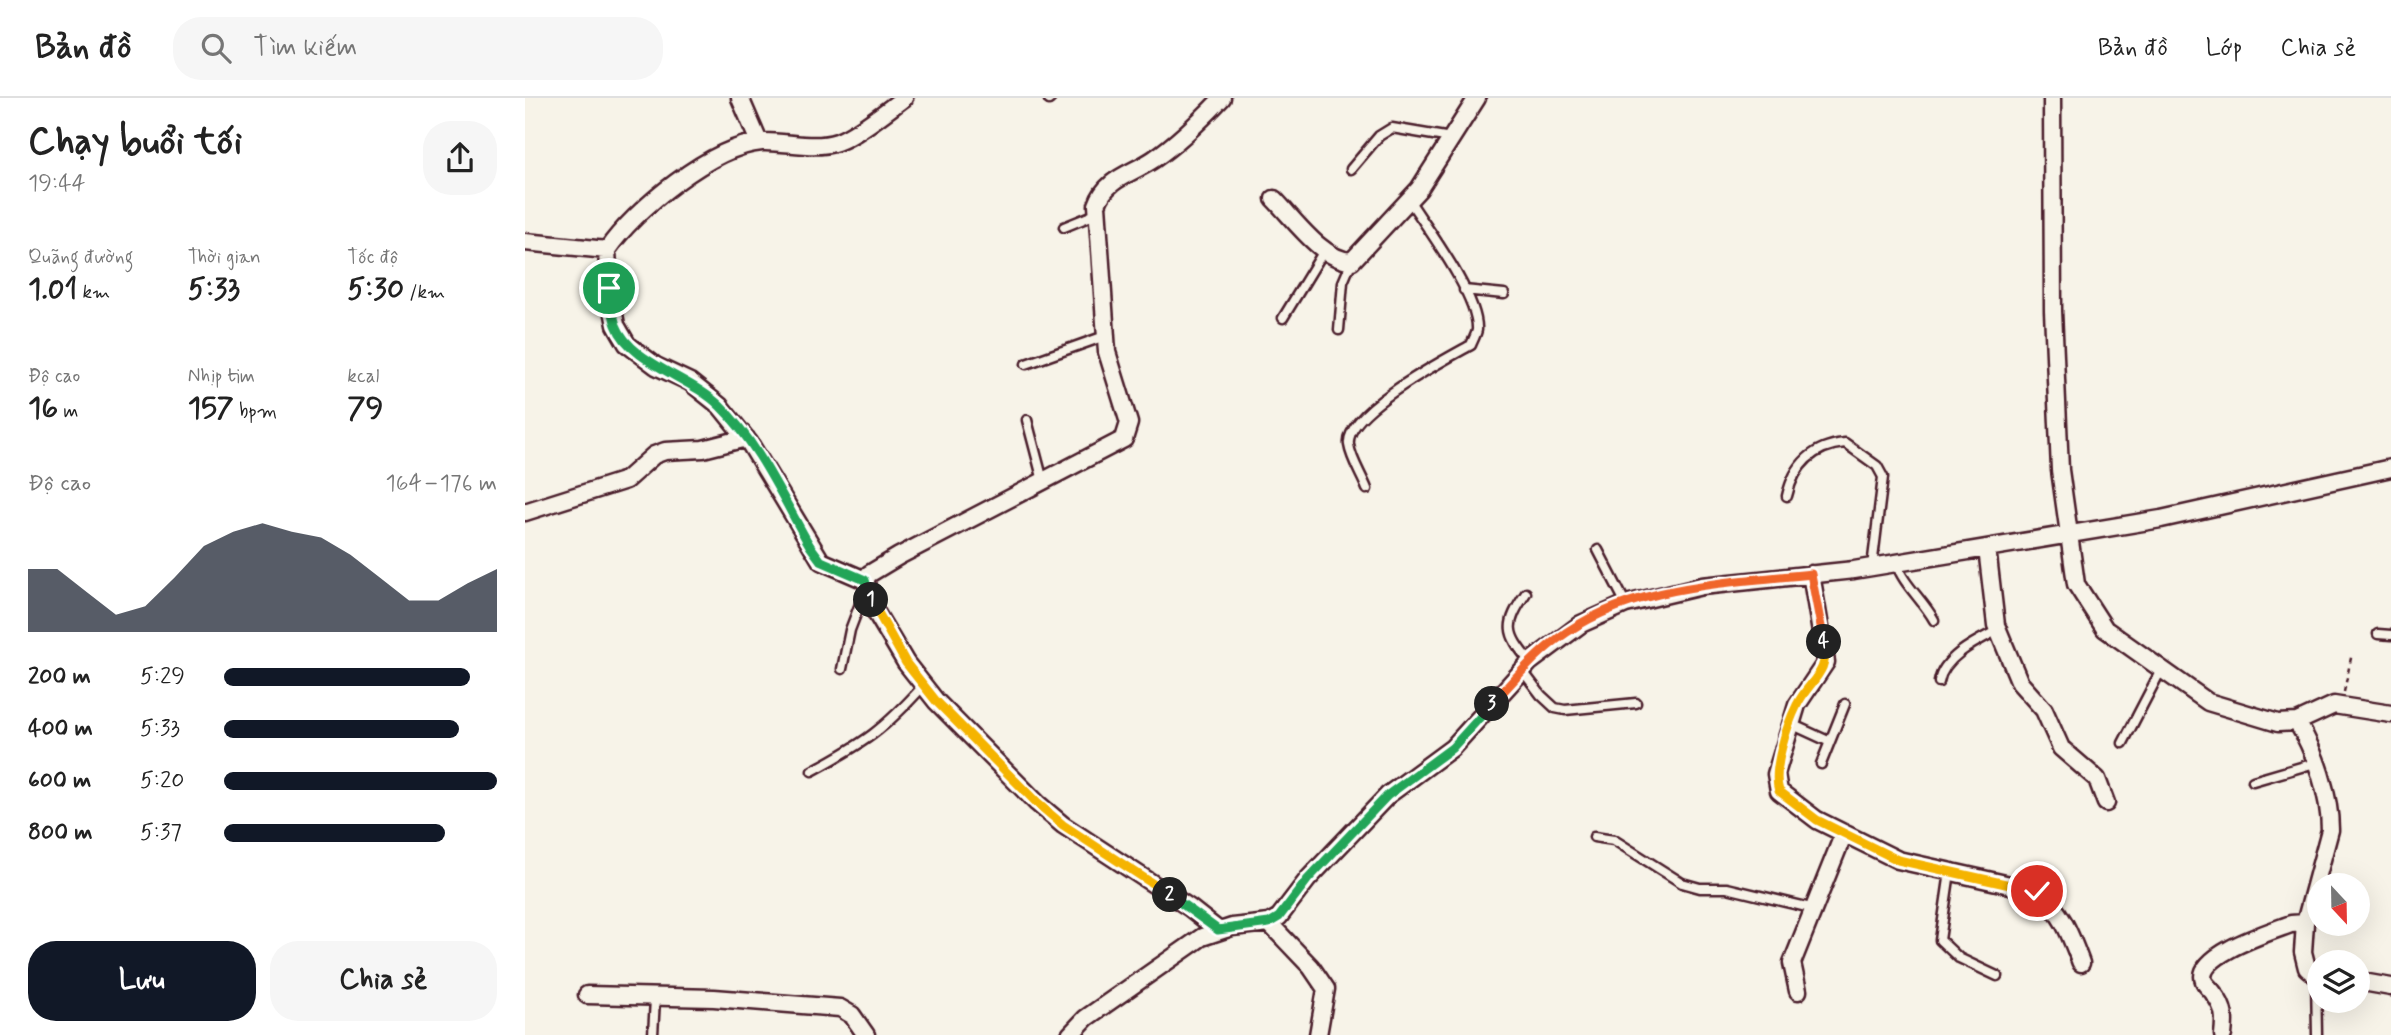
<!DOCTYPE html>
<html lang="vi">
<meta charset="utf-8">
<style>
:root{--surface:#fff;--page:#f6f6f6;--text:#222;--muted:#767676;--line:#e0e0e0;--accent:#111827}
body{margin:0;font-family:Mynerve,sans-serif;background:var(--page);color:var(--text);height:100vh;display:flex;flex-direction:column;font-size:26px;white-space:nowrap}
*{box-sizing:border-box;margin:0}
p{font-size:23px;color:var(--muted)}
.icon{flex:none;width:38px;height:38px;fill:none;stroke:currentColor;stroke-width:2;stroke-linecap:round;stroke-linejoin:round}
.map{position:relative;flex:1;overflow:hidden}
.sheet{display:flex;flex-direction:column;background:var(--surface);width:525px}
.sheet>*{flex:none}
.needle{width:46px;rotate:158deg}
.controls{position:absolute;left:1782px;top:775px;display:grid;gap:14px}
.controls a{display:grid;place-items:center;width:63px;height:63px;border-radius:50%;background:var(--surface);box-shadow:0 7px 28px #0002;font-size:35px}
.pin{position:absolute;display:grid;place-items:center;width:60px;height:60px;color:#fff;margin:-30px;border:4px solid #fff;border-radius:50%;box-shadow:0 2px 7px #0007}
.km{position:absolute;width:35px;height:35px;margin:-18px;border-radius:50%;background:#222;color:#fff;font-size:19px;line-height:35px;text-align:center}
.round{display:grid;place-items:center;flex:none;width:74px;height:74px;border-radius:28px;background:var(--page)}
.headline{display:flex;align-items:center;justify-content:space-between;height:119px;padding:0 28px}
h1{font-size:38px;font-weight:700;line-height:52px}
.metrics{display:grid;grid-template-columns:repeat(3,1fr);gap:10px;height:119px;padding:7px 28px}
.metrics div{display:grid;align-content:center}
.metrics b{font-size:30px;font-weight:700}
.metrics small{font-size:19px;font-weight:400}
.metrics p{font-size:19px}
.chart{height:196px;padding:14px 28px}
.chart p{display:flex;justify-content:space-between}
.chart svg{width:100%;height:126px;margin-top:7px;fill:var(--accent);opacity:.7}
.action{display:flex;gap:14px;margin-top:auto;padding:14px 28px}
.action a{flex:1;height:80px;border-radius:28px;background:var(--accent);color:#fff;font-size:28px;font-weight:700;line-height:80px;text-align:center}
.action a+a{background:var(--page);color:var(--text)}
ul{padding:0 28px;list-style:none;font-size:23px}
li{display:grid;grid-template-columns:112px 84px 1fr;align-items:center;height:52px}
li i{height:18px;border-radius:9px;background:var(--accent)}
header{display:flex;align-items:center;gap:42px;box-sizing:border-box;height:98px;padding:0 35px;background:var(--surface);border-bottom:2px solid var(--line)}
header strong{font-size:33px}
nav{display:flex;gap:38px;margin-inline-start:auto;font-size:24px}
.search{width:490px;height:63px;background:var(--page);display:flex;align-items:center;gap:18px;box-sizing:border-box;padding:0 24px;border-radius:28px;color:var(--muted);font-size:26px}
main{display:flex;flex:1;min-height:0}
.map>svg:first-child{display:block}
</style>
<header>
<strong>Bản đồ</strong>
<div class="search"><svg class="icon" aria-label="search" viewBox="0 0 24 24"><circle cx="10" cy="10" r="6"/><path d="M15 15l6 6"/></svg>Tìm kiếm</div>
<nav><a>Bản đồ</a><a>Lớp</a><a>Chia sẻ</a></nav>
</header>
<main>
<section class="sheet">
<div class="headline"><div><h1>Chạy buổi tối</h1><p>19:44</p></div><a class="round"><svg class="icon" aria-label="share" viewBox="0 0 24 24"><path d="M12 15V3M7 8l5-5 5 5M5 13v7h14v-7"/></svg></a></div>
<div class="metrics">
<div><p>Quãng đường</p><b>1.01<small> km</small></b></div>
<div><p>Thời gian</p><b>5:33</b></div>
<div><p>Tốc độ</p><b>5:30<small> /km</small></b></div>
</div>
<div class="metrics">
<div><p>Độ cao</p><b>16<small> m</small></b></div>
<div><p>Nhịp tim</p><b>157<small> bpm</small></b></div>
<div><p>kcal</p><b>79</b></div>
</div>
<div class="chart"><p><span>Độ cao</span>164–176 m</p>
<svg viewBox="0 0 160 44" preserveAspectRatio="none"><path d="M0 44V22L10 22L20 30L30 38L40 35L50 25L60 14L70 9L80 6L90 9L100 11L110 17L120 25L130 33L140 33L150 27L160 22V44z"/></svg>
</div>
<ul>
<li><b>200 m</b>5:29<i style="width:90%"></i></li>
<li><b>400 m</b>5:33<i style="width:86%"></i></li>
<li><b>600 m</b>5:20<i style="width:100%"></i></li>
<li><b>800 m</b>5:37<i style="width:81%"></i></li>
</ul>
<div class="action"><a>Lưu</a><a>Chia sẻ</a></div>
</section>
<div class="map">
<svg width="1866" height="937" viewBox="0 0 1866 937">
<rect width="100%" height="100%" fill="#f7f3e8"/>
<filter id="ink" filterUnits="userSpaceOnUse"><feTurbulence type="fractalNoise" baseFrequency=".0143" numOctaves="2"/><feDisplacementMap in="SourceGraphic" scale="14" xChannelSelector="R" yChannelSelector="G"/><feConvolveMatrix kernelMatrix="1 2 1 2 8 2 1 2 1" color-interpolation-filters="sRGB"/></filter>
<g filter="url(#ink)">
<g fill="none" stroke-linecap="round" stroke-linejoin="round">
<defs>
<path id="lane" d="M524 2 526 0
M826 71 854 38 867 30 926 40
M539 129 571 116
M939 192 979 196
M758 220 800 151
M814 232 818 184 827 163
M501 266 580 238
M502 322 518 383
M842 391C837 378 826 361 824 347 819 314 921 261 946 247 948 242 951 237 952 232 954 199 902 130 884 102
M1262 398C1269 367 1288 348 1320 345L1352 368 1358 379 1347 469
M1073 452 1101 506
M1371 465C1378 486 1398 502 1409 522
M1001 495C980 527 980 534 1005 564
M1853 536 1866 537
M317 571 325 532 341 490
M997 572 1016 597 1030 610 1040 612 1111 605
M1414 584C1418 559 1452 543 1473 532
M1266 626 1303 643
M1598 645 1636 572
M1296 666 1320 606
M287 673C339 645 359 632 399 587
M1728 683 1790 665
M1069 739 1089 742 1157 785 1175 790H1202L1290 811
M1425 774 1415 842 1434 860 1472 878
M1791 879 1792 937
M128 937 130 901"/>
<path id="street" d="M215 0 234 44
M1527 0 1528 213 1535 372 1551 486 1580 531 1683 604 1753 625 1772 624 1809 607 1866 616
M749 101C769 121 798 163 827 163L894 91 952 0
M0 144 82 152C109 112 187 48 237 44 261 43 288 52 312 44 332 37 361 13 379 0
M82 152 84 190 91 227 102 246 131 268 165 284 195 308 224 344 296 463 340 482
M0 414 101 382 129 357 140 353 178 351 221 340
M1462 450 1471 527 1495 585 1519 612 1536 650 1572 681 1581 705
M1286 476 1301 564 1272 607 1251 676 1254 693 1292 722 1373 762 1512 793C1537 813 1545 836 1556 865
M744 825 786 869 801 891 793 937
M1780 825 1778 854 1782 870 1794 880
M693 832 665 810 538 727 512 705 411 603 381 565 350 513 340 482 344 476 374 458 599 341 604 325 582 254 572 107C581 80 607 76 629 61 654 44 676 22 697 0
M1832 883 1866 889
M1273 893 1267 865 1319 735
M62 897 189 900 315 910 327 917 341 937
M545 937 561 920 677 839 707 829 744 825 754 819 783 781 863 697 927 650 1005 564 1056 526 1101 506 1177 488 1329 472 1636 421 1866 370
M1698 937C1700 920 1700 910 1689 896 1687 892 1680 887 1679 883 1669 857 1748 833 1766 826L1780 825 1805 732C1805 697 1790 653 1772 624"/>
</defs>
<use href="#lane" stroke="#4a1f2b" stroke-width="13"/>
<use href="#street" stroke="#4a1f2b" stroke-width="21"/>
<path stroke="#4a1f2b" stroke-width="2.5" stroke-dasharray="5 5" stroke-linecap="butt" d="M1819 594 1827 555"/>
<use href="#lane" stroke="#f7f3e8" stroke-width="8"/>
<use href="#street" stroke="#f7f3e8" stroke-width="16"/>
</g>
</g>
<g fill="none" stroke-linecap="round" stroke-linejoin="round" filter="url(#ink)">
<defs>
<path id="split-1" d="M84 190C86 202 87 216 91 227 105 265 166 279 195 308 234 346 258 401 285 448L296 463 340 482 346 502"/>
<path id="split-2" d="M346 502 381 565 411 603 512 705 538 727 645 797"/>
<path id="split-3" d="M645 797 693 832 744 825 754 819 783 781 863 697 927 650 967 606"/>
<path id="split-4" d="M967 606C988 583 1007 560 1031 542 1102 487 1201 485 1286 476L1299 544"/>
<path id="split-5" d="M1299 544C1305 576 1284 582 1272 607 1262 627 1247 673 1254 693L1292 722 1373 762 1512 793"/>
</defs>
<use href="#split-1" stroke="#fff" stroke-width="14"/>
<use href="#split-2" stroke="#fff" stroke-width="14"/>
<use href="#split-3" stroke="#fff" stroke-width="14"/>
<use href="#split-4" stroke="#fff" stroke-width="14"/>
<use href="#split-5" stroke="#fff" stroke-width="14"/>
<use href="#split-1" stroke="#22a559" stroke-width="9"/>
<use href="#split-2" stroke="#f5b400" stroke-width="9"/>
<use href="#split-3" stroke="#22a559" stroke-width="9"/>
<use href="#split-4" stroke="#f0652b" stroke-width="9"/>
<use href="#split-5" stroke="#f5b400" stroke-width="9"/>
</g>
</svg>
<div class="controls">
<a><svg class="needle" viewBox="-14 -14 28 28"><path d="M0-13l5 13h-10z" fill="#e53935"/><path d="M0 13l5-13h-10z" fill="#767676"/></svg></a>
<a><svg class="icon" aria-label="layers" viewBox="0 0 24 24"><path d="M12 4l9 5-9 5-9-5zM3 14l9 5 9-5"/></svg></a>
</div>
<div class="pin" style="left:84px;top:190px;background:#1e9e55"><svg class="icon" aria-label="arrive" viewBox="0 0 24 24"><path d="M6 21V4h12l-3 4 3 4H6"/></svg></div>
<div class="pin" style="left:1512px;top:793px;background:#d93025"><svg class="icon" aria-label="check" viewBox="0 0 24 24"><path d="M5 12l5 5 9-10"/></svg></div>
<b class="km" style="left:346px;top:502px">1</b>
<b class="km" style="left:645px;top:797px">2</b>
<b class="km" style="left:967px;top:606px">3</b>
<b class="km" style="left:1299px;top:544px">4</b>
</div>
</main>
